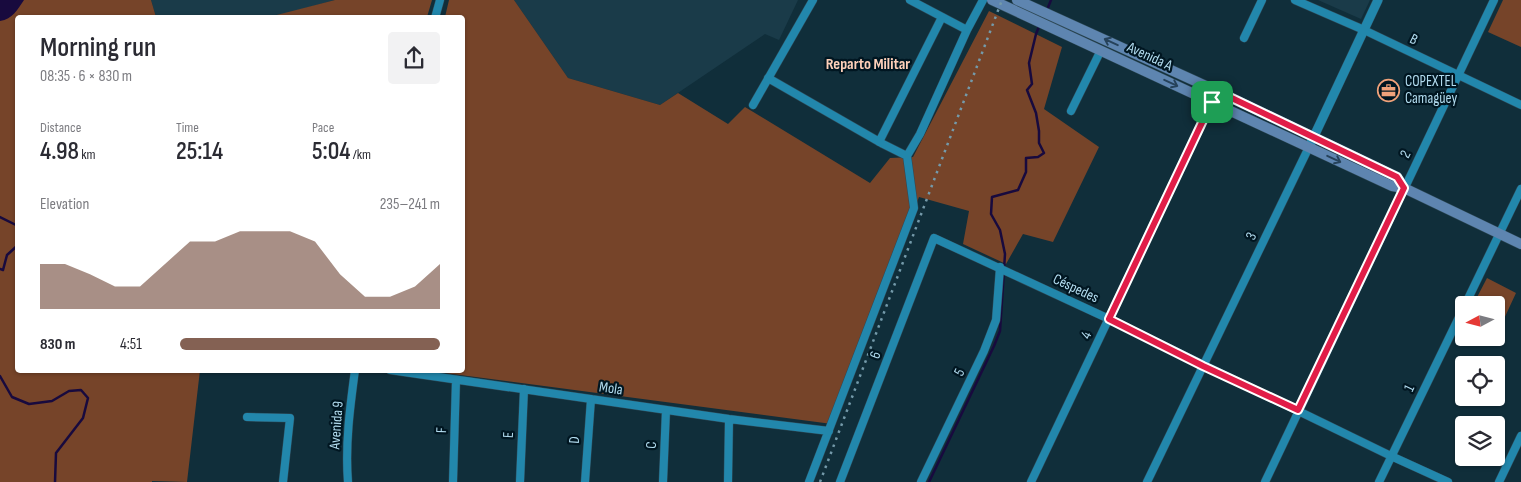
<!DOCTYPE html>
<meta charset="utf-8">
<style>
:root{--surface:#fff;--page:#f2f2f3;--text:#2b2b33;--muted:#7c7c81;--accent:#846153}
body{margin:0;font-family:"Sofia Sans Condensed",sans-serif;background:var(--page);color:var(--text);height:100vh;display:flex;flex-direction:column;font-size:19px;white-space:nowrap}
*{box-sizing:border-box;margin:0}
p{font-size:16px;color:var(--muted)}
.icon{flex:none;width:28px;height:28px;fill:none;stroke:currentColor;stroke-width:2;stroke-linecap:round;stroke-linejoin:round}
.map{position:relative;flex:1;overflow:hidden}
.details{position:absolute;left:15px;top:15px;width:450px;height:358px;display:flex;flex-direction:column;background:var(--surface);border-radius:5px;box-shadow:0 1px 4px #0004}
.details>*{flex:none}
.needle{width:32px;rotate:263deg}
.controls{position:absolute;left:1455px;top:296px;display:grid;gap:10px}
.controls a{display:grid;place-items:center;width:50px;height:50px;border-radius:5px;background:var(--surface);box-shadow:0 1px 4px #0004;font-size:25px}
.pin{position:absolute;display:grid;place-items:center;width:42px;height:42px;color:#fff;margin:-21px;border-radius:10px;box-shadow:0 2px 8px #0006}
.round{display:grid;place-items:center;flex:none;width:52px;height:52px;border-radius:5px;background:var(--page)}
.overview{display:flex;align-items:center;justify-content:space-between;height:85px;padding:0 25px}
h1{font-size:28px;font-weight:600;line-height:38px}
.stats{display:grid;grid-template-columns:repeat(3,1fr);gap:8px;height:85px;padding:5px 25px}
.stats div{display:grid;align-content:center}
.stats b{font-size:25px;font-weight:600}
.stats small{font-size:14px;font-weight:400}
.stats p{font-size:14px}
.chart{height:140px;padding:10px 25px}
.chart p{display:flex;justify-content:space-between}
.chart svg{width:100%;height:90px;margin-top:5px;fill:var(--accent);opacity:.7}
ul{padding:0 25px;list-style:none;font-size:16px}
li{display:grid;grid-template-columns:80px 60px 1fr;align-items:center;height:38px}
li i{height:12px;border-radius:6px;background:var(--accent)}
.map>svg:first-child{display:block}
</style>
<div class="map">
<svg width="1521" height="482" viewBox="0 0 1521 482">
<rect width="100%" height="100%" fill="#102e3a"/>
<path fill="#1a3b49" d="M151 0H335L269 18 156 17Z
M514 0H798L779 40 765 34 660 105 568 78Z
M1318 0H1370L1361 19Z"/>
<path fill="#764429" d="M0 0H151L156 17 18 18V370H200L187 482 152 481V482H0Z
M335 0H432L427 17H269Z
M449 0H514L568 78 660 105 678 93 728 124 745 107 870 183 890 158 913 157 989 11 1062 47 1044 109 1099 147 1053 242 1023 234 1006 264 963 244 969 211 919 197 832 424 422 370H462V18L445 17Z
M1503 0H1521V47L1488 32Z
M1487 278 1516 293 1496 336V305H1473Z"/>
<path fill="#180a3e" d="M0 0H24C17 10 13 19 0 21Z"/>
<g fill="none" stroke-linecap="round" stroke-linejoin="round">
<path stroke="#180a3e" stroke-width="2.5" d="M1047 10 1051 0
M0 217 18 226
M0 269 3 270 7 255 18 245
M0 376 12 397 29 404 52 401 69 391 81 390 88 398 83 418 56 453 55 482
M929 482 994 346 1000 331 1005 254 1000 230 991 214 992 197 1018 190 1026 172V158L1038 157 1044 153 1039 143V131L1036 113 1027 90 1032 84 1029 63 1036 34 1040 24"/>
<defs>
<path id="minor" d="M910 0 967 30
M1295 0 1364 30 1521 105
M435 18 440 0
M1244 38 1262 0
M768 78 883 144 907 156
M753 105 813 0
M1071 111 1101 50
M879 142 942 17
M1465 305 1521 189
M390 370 729 419 829 431
M247 417 290 418 283 482
M348 482C345 445 350 407 355 370
M453 482 456 380
M520 482 524 389
M585 482 591 399
M663 482 666 410
M728 482 729 419
M809 482 914 208 907 156 920 134 967 30 983 0
M840 482 934 238 1109 319 1391 456 1448 482
M921 482 984 351 996 320 1000 267
M1031 482 1217 91
M1147 482 1309 147
M1265 482 1494 0
M1379 482 1464 307
M1499 482 1521 436"/>
<path id="tertiary" d="M1309 147 1378 0"/>
<path id="secondary" d="M992 0 1392 186 1404 188 1521 244
M1017 0 1217 91 1397 177 1404 188"/>
</defs>
<use href="#minor" stroke="#2e4956" stroke-width="9"/>
<use href="#tertiary" stroke="#2e4956" stroke-width="10"/>
<use href="#secondary" stroke="#2e4956" stroke-width="11"/>
<use href="#minor" stroke="#2287ac" stroke-width="8"/>
<use href="#tertiary" stroke="#2287ac" stroke-width="9"/>
<use href="#secondary" stroke="#5e85b0" stroke-width="10"/>
<path stroke="#749aaa" stroke-width="2.5" stroke-dasharray="2.5 5" stroke-linecap="butt" d="M820 482 1002 0"/>
</g>
<defs><path id="oneway-shaft" d="M-6 0H5M1.5-3L5.5 0L1.5 3" fill="none" stroke-width="1.6" stroke-linecap="round" stroke-linejoin="round" transform="scale(1.25)"/></defs>
<g stroke="#26425a">
<use href="#oneway-shaft" transform="translate(1111 42) rotate(-155)"/>
<use href="#oneway-shaft" transform="translate(1171 83) rotate(25)"/>
<use href="#oneway-shaft" transform="translate(1334 159) rotate(25)"/>
</g>
<g fill="none" stroke-linecap="round" stroke-linejoin="round">
<defs>
<path id="route" d="M1217 91 1397 177 1404 188 1298 410 1203 366 1109 319Z"/>
</defs>
<use href="#route" stroke="#fff" stroke-width="10"/>
<use href="#route" stroke="#e11d48" stroke-width="6"/>
</g>
<defs>
<symbol id="office-ring" viewBox="-11 -11 22 22"><circle r="9.5" fill="#001621" stroke="#f0a27a" stroke-width="1.5"/><path d="M-6-3h4V-5.5h4V-3h4V5H-6ZM-1-4.5V-3h2v-1.5ZM-6 0V1H6V0Z" fill="#f0a27a"/></symbol>
</defs>
<g fill-rule="evenodd">
<use href="#office-ring" x="1376" y="78" width="25" height="25"/>
</g>
<g text-anchor="middle" stroke-width="4.5" stroke-linejoin="round" paint-order="stroke">
<g font-size="15" fill="#b1dbee" stroke="#001621">
<text transform="translate(1414 39) rotate(26)" y="5">B</text>
<text transform="translate(1150 56) rotate(25)" y="5">Avenida A</text>
<text transform="translate(1405 154) rotate(-64)" y="5">2</text>
<text transform="translate(1251 236) rotate(-64)" y="5">3</text>
<text transform="translate(1076 288) rotate(25)" y="5">Céspedes</text>
<text transform="translate(1086 335) rotate(-64)" y="5">4</text>
<text transform="translate(875 355) rotate(-69)" y="5">6</text>
<text transform="translate(959 372) rotate(-64)" y="5">5</text>
<text transform="translate(611 388) rotate(8)" y="5">Mola</text>
<text transform="translate(1409 388) rotate(-64)" y="5">1</text>
<text transform="translate(336 425) rotate(-86)" y="5">Avenida 9</text>
<text transform="translate(441 430) rotate(-88)" y="5">F</text>
<text transform="translate(508 435) rotate(-87)" y="5">E</text>
<text transform="translate(574 440) rotate(-86)" y="5">D</text>
<text transform="translate(651 445) rotate(-87)" y="5">C</text>
</g>
<g font-size="15" fill="#b1dbee" stroke="#001621" text-anchor="start">
<text x="1405" y="86">COPEXTEL<tspan x="1405" dy="17">Camagüey</tspan></text>
</g>
<g font-size="16" font-weight="bold" fill="#fdd0b9" stroke="#001621">
<text x="868" y="69">Reparto Militar</text>
</g>
</g>
</svg>
<div class="controls">
<a><svg class="needle" viewBox="-14 -14 28 28"><path d="M0-13l5 13h-10z" fill="#e53935"/><path d="M0 13l5-13h-10z" fill="#7c7c81"/></svg></a>
<a><svg class="icon" aria-label="locate" viewBox="0 0 24 24"><circle cx="12" cy="12" r="6"/><path d="M12 2v4M12 18v4M2 12h4M18 12h4"/></svg></a>
<a><svg class="icon" aria-label="layers" viewBox="0 0 24 24"><path d="M12 4l9 5-9 5-9-5zM3 14l9 5 9-5"/></svg></a>
</div>
<div class="pin" style="left:1212px;top:102px;background:#1e9e55"><svg class="icon" aria-label="arrive" viewBox="0 0 24 24"><path d="M6 21V4h12l-3 4 3 4H6"/></svg></div>
<section class="details">
<div class="overview"><div><h1>Morning run</h1><p>08:35 · 6 × 830 m</p></div><a class="round"><svg class="icon" aria-label="share" viewBox="0 0 24 24"><path d="M12 15V3M7 8l5-5 5 5M5 13v7h14v-7"/></svg></a></div>
<div class="stats">
<div><p>Distance</p><b>4.98<small> km</small></b></div>
<div><p>Time</p><b>25:14</b></div>
<div><p>Pace</p><b>5:04<small> /km</small></b></div>
</div>
<div class="chart"><p><span>Elevation</span>235–241 m</p>
<svg viewBox="0 0 160 44" preserveAspectRatio="none"><path d="M0 44V22L10 22L20 27L30 33L40 33L50 22L60 11L70 11L80 6L90 6L100 6L110 11L120 27L130 38L140 38L150 33L160 22V44z"/></svg>
</div>
<ul>
<li><b>830 m</b>4:51<i style="width:100%"></i></li>
</ul>
</section>
</div>
